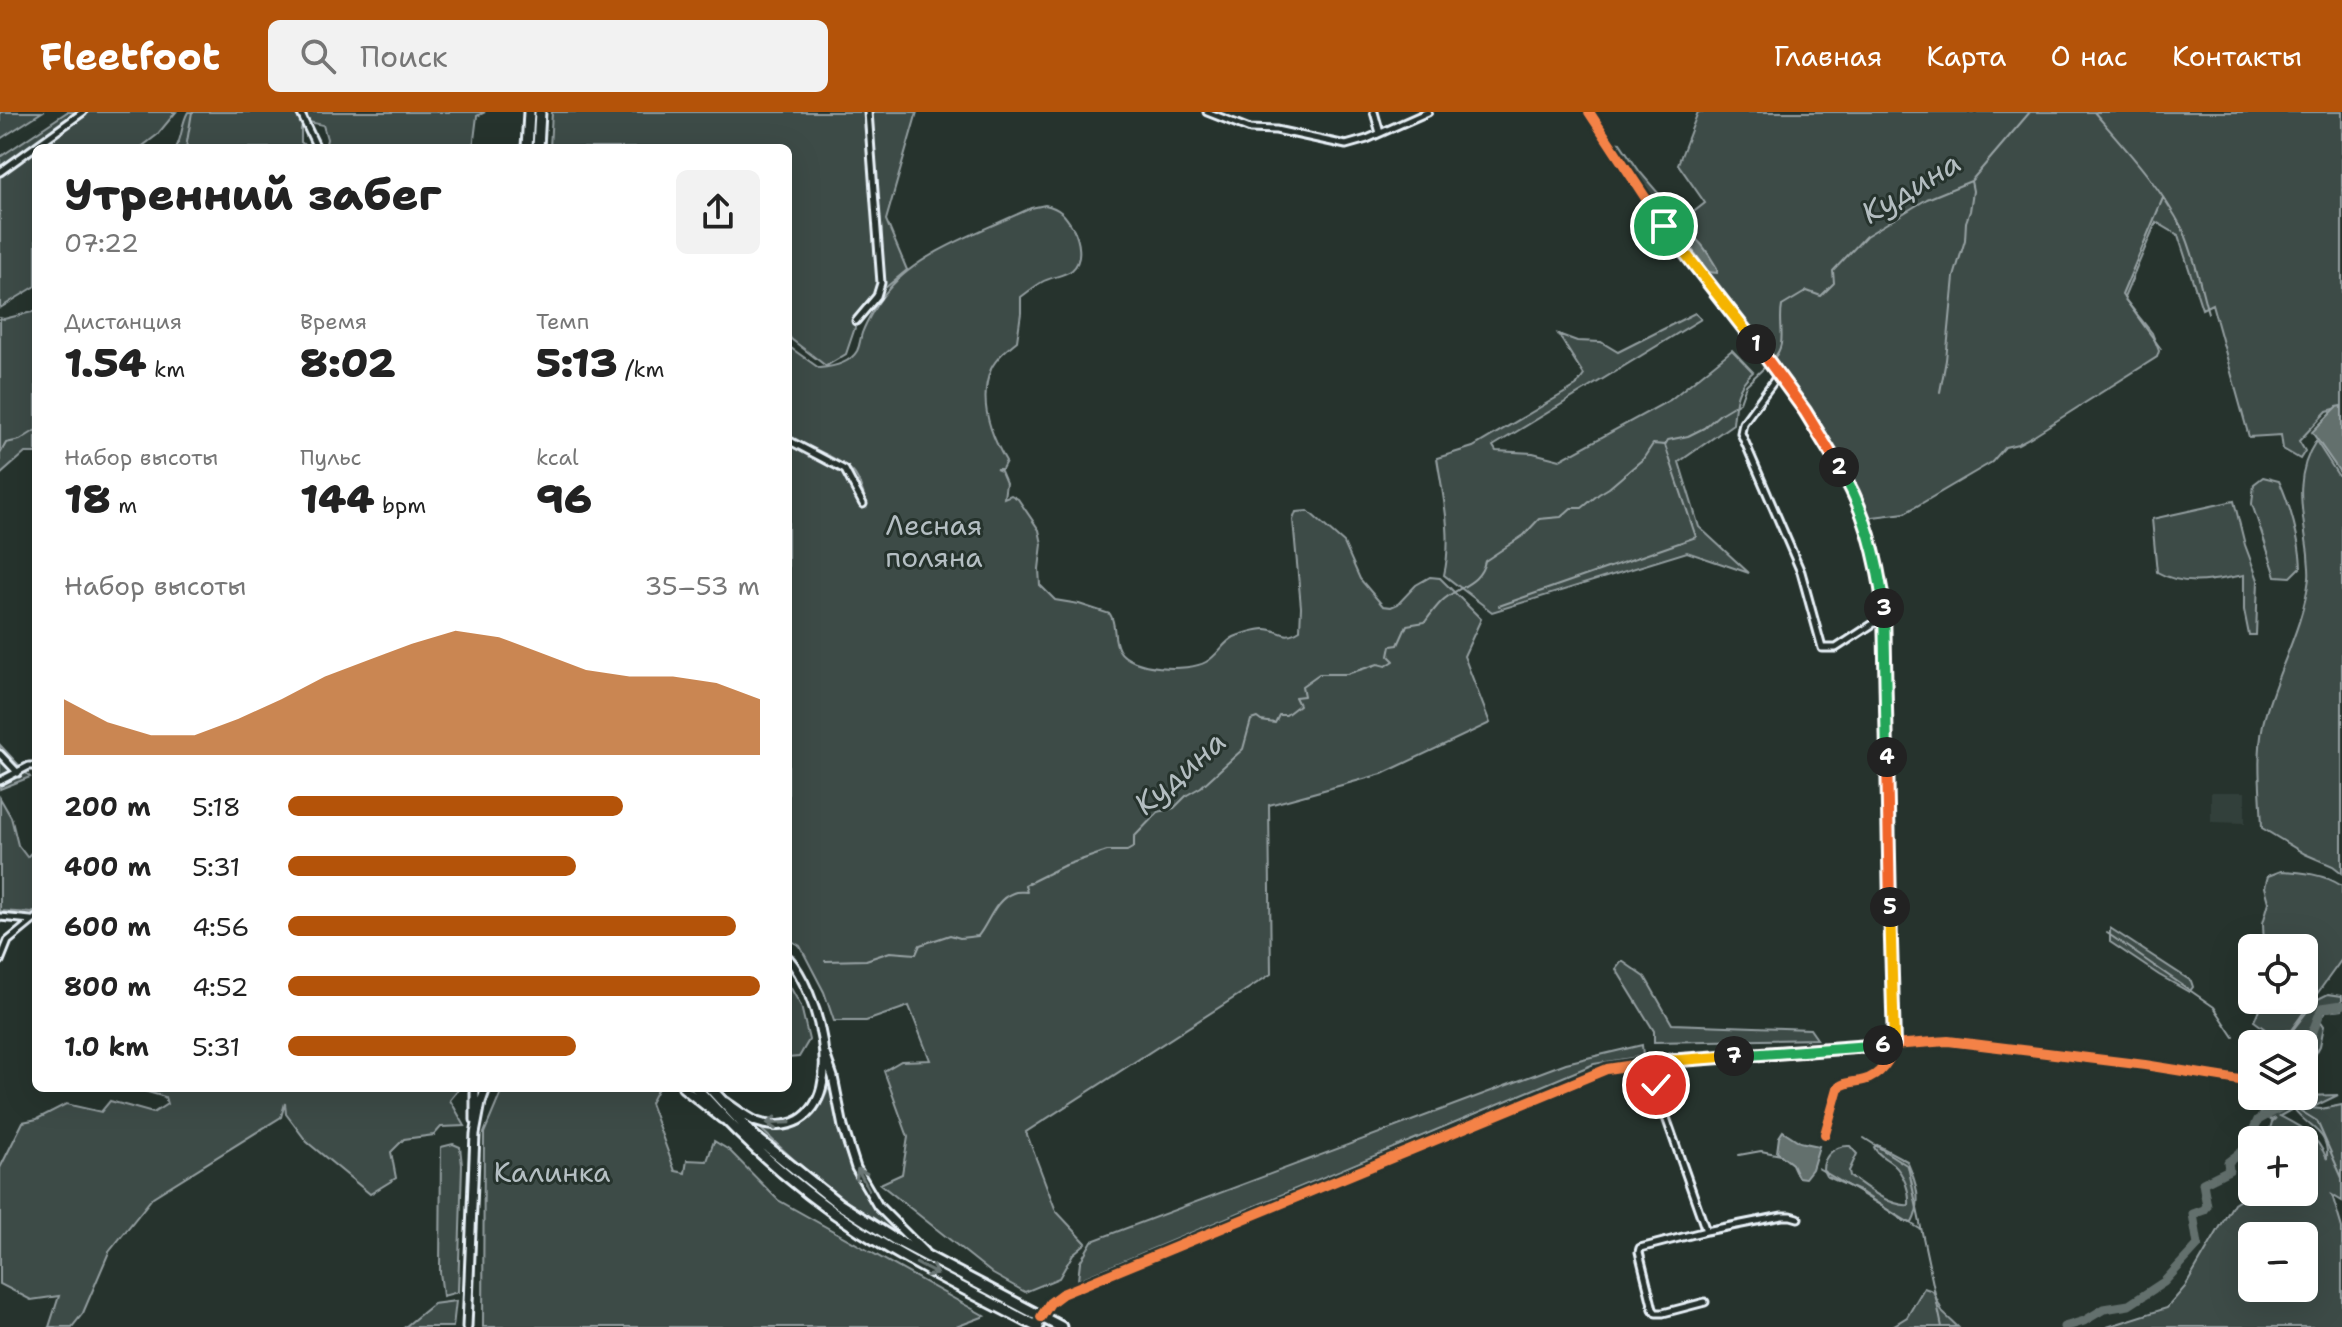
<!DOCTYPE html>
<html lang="ru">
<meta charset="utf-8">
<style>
:root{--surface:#fff;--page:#f2f2f2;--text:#222;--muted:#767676;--accent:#b45309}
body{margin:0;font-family:"Shantell Sans",sans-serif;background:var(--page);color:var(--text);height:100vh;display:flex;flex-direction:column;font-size:30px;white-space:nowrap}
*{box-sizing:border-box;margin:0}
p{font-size:26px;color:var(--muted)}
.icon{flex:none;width:44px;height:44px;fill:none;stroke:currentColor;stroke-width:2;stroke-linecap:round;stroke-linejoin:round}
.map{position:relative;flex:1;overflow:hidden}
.sheet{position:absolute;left:32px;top:32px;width:760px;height:948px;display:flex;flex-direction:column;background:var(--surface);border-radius:12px;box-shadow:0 8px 32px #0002}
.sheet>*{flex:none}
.tools{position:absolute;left:2238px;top:822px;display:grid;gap:16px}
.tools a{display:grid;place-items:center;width:80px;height:80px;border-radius:12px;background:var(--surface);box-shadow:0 8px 32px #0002;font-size:40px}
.pin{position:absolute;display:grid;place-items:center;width:68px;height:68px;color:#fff;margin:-34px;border:4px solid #fff;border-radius:50%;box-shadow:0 2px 8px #0007}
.km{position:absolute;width:40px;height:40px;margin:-20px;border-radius:50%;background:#222;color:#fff;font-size:22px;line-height:40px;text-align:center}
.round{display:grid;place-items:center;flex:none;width:84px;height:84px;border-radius:12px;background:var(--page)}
.head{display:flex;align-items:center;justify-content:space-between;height:136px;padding:0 32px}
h1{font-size:44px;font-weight:800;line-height:60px}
.metrics{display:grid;grid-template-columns:repeat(3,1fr);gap:12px;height:136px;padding:8px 32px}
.metrics div{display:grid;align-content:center}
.metrics b{font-size:40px;font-weight:800}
.metrics small{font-size:22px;font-weight:400}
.metrics p{font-size:22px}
.chart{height:224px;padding:16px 32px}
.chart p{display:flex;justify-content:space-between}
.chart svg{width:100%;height:144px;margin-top:8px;fill:var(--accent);opacity:.7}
ul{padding:0 32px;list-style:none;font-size:26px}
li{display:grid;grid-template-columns:128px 96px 1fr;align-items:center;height:60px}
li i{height:20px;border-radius:10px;background:var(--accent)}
header{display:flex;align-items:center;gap:48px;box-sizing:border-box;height:112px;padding:0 40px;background:var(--accent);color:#fff}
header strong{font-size:38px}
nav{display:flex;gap:44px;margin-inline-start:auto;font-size:28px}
.search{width:560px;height:72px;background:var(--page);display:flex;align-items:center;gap:20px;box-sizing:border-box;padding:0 28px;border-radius:12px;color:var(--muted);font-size:30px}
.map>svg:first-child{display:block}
</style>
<header>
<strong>Fleetfoot</strong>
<div class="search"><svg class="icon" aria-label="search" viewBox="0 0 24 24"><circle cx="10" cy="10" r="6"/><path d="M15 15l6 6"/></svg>Поиск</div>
<nav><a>Главная</a><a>Карта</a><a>О нас</a><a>Контакты</a></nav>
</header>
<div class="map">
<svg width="2342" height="1215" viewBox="0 0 2342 1215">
<rect width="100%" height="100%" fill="#26332d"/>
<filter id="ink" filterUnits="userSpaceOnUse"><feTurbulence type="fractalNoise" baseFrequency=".0125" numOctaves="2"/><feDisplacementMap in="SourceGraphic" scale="16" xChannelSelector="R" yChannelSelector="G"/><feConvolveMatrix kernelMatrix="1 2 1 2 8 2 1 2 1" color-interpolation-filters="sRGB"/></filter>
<g filter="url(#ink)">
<path fill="#333f3a" d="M2211 680H2245V711L2211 710Z"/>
<path fill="#3e4b47" stroke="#939ea0" stroke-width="2" fill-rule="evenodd" d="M0 0H42L0 27Z
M67 0H176L157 23 140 36H36V174L0 196V45Z
M188 0H485L477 4 473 36H325L327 27 323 13 304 9 301 17V30L307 36H176C183 23 181 12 188 0Z
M552 0H917L886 108 907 158 862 195 846 242 826 254 791 227 788 222V36H550Z
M1698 0H2342V295L2327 299 2299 329 2305 339 2300 347 2283 337 2281 323 2249 325 2212 192 2202 197 2178 123 2156 110 2124 186 2152 221 2159 239 2157 245 2031 325 2018 332 2005 335 1992 350 1905 401 1865 406 1852 371 1776 249 1657 100 1612 30 1620 31 1640 60 1682 109 1705 91 1678 52Z
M1045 93C1060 96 1065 103 1073 116 1079 127 1084 148 1072 158 1064 164 1051 165 1042 170 1035 174 1028 180 1021 185V201L1017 229C1007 237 996 246 991 257 978 289 990 322 1006 349L1002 357H996L1001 359 1006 371 1004 386 1011 383 1018 387 1039 418 1042 432 1039 457 1040 473 1055 488 1079 492 1110 502C1117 513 1112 526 1119 538 1130 558 1188 560 1206 550 1217 544 1224 530 1234 525 1241 522 1257 517 1265 517 1280 517 1283 529 1300 518L1301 495 1293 408 1296 400 1308 399 1344 431 1360 467 1383 494 1391 495 1398 492 1416 473 1430 465 1440 466 1481 507 1464 544 1490 611 1382 662 1269 693 1271 862 1026 1020 1056 1099 1086 1131 1073 1142 1059 1166 1025 1180 993 1162 880 1072 902 1062 908 1025 884 959 901 949 930 948 909 894 866 909H834L824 880 800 834 788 827V332L840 357 859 393 866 389C862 379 860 367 852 359 841 347 804 333 788 324V234L819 256C832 255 850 251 857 239 860 233 860 227 862 221 867 208 878 189 887 179 920 139 985 118 1031 96Z
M36 199V341H25L0 363V206L4 207Z
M1695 201 1701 207 1493 334 1496 339 1533 341 1560 348 1670 288 1732 238 1753 260C1736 274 1735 291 1733 312L1679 350 1699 415 1749 461 1687 440 1492 500 1444 463C1453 425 1443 384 1437 346L1473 335 1576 274 1584 263 1558 222 1577 229 1601 230 1618 240Z
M2316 329 2338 363 2342 364V761L2333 754 2305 742 2262 716C2261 682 2256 646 2263 612 2275 562 2303 518 2309 466 2310 458 2308 450 2308 442 2303 402 2292 365 2316 329Z
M2263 365 2279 369C2290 392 2300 429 2301 455L2291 465 2276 464 2252 392 2254 372Z
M2234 389 2245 433 2258 468 2256 523H2249L2244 498V463C2215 468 2185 476 2157 460L2152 407Z
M0 633 30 665 0 677Z
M0 686 11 705 18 733 27 745 36 736V799L32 801 0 799Z
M2281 759C2302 760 2324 762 2342 774V847L2291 918 2269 920 2254 909 2263 888H2304V836H2264L2263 811 2269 790 2265 775 2268 764Z
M2110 816 2191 869 2193 875 2189 880 2159 863 2110 830Z
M1622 849 1645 865 1672 912 1810 917 1817 927 1654 930V919L1616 857Z
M788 871 801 894 809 928 799 945 788 946Z
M2328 882 2342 884V897L2326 899 2320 908 2324 914 2320 934 2312 949 2304 943V932H2290L2285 928 2316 888Z
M1642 933 1643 944 1594 952 1078 1168 1080 1150 1092 1129 1566 951Z
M134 976H460L450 988 465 1014 441 1015 434 1023 404 1027 391 1040 396 1066 370 1082 307 1030 286 1002 285 991 281 1005 153 1085 109 1140 83 1201 72 1215H49L59 1184 31 1188 0 1172V1056L23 1010 37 1007 66 992 101 1000 110 989 153 1001 167 992 165 985Z
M503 976H658L650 991 675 1059 685 1061 687 1048 707 1049 714 1029 729 1038 778 1088 985 1204 956 1215H483L484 1021Z
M828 977 831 979C843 1042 853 1079 901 1124 846 1092 806 1061 760 1016 795 1021 816 1012 828 977Z
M2338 983 2311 996 2321 997 2342 993V1089L2332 1083 2342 1116V1215H2107L2167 1196 2185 1175 2234 1091 2245 1084 2252 1071V1080H2304V1028H2267L2272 1010 2276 1006 2271 1008 2257 998 2271 984H2301L2291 998 2280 1004C2303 1016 2316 1022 2327 1047 2329 1018 2310 1018 2294 997L2303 984ZM2252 1124H2304V1176H2252Z
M453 1032 460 1035 462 1053 458 1180 443 1184 440 1160 441 1035Z
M1877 1033 1907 1049C1916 1070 1923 1089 1912 1111L1904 1109 1861 1080 1826 1064 1823 1058C1823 1043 1836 1033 1850 1034L1857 1042 1849 1059 1850 1064C1865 1074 1889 1095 1909 1093 1910 1079 1904 1062 1893 1052 1886 1046 1878 1044 1874 1035Z
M1924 1176 1933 1179 1943 1201 1958 1215H1891L1907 1205Z
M456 1189 453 1215H405L433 1192Z"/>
<path fill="#636f6d" stroke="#98a3a5" stroke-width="2" d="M1685 121C1701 126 1708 142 1717 156V161L1708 160 1683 124Z
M2342 294V363L2312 320 2337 295Z
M1783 1019 1800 1030 1819 1034 1812 1057 1805 1066 1798 1065 1792 1052 1777 1040 1779 1025Z"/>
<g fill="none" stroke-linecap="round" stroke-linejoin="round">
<path stroke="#98a3a5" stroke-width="2" d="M2094 0C2126 37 2160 74 2183 118 2194 140 2201 177 2208 201
M186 36 192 0
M2161 237 2122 183 2163 86
M1773 247C1788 232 1778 214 1782 194L1807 179 1821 184 1834 171 1833 159 1866 124 1927 87 1971 69 2030 0
M1940 280 1946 248 1954 165 1965 128 1966 110 1970 99 1973 79 1971 69
M0 342 6 331 20 328 36 318
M1499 494 1696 425 1665 333
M2107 821 2214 895 2234 925
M825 849 866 848 890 840 916 842 920 833 950 823 960 826 978 824C989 811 994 788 1013 781 1017 779 1022 780 1027 780L1025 773 1063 754 1107 739H1127L1134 735V725L1158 700 1174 696 1187 683 1201 675 1243 637 1251 608 1257 606 1261 609 1275 611 1279 603H1286L1299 593 1295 585 1304 584 1302 574 1319 562H1347L1378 552 1386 554 1394 549 1389 544 1391 534 1398 533 1407 513 1425 510C1430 503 1436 495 1442 489 1458 474 1480 473 1485 449L1524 423 1539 407 1561 405 1571 396H1582L1599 382 1609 376 1643 347 1653 332 1665 333 1668 328 1688 324 1704 316 1720 302 1740 290 1746 273 1767 253
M2288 991 2317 1009 2342 1066
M1864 1026 1908 1054 1942 1215
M1739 1043 1761 1039 1781 1043
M1818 1056 1920 1117"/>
<path stroke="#636f6d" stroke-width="9" d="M2304 942 2322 896 2342 893
M2064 1215 2084 1209 2104 1197 2129 1193 2164 1170 2198 1133 2193 1102 2204 1098 2207 1094 2203 1071 2229 1058 2228 1050 2244 1038 2258 1008 2288 991 2290 984"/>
<defs>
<path id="street" d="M300 0 317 36
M1207 0 1250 17 1276 18 1346 33 1367 27 1428 0
M1374 0 1380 21
M1589 0 1664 114 1779 262 1850 373 1877 448 1885 504 1894 932C1891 948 1880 964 1864 968 1853 971 1846 969 1838 976L1825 1022
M0 60 83 0
M856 209 877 184 881 171 868 0
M1779 262 1743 311 1741 321 1801 460 1822 536H1836L1885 504
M788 328 845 358 863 392
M0 642 18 661
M0 669 29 654H36
M0 805 31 808
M0 849 8 829 36 806
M1654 950 1657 980 1706 1119
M1705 1190 1663 1201H1656L1653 1197 1639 1140 1640 1136 1706 1119 1782 1104H1791L1798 1106
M1041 1204 1050 1191 1062 1182 1607 957 1654 950 1948 929 2145 953 2252 970"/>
<path id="primary" d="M825 942 833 965 843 1015 856 1056 878 1094 924 1140
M683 976 722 1007
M726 990C736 997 746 1005 757 1010 770 1015 786 1015 799 1008 847 980 817 879 788 846
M475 1008V976
M467 1215 475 1022 481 990 486 976"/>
<path id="highway" d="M527 36 529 0
M538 36 540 0
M696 976C745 1030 799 1079 861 1119 918 1155 979 1184 1038 1215
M710 976 754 1024 839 1092 894 1127 1061 1215"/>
</defs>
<use href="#street" stroke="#e8f1f8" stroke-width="11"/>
<use href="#primary" stroke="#e8f1f8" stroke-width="13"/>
<use href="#highway" stroke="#e8f1f8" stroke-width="15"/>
<use href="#street" stroke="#26332d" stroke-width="5"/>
<use href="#primary" stroke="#26332d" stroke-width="7"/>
<use href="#highway" stroke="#26332d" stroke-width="9"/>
<defs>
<path id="cycleway" d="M1589 0 1664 114 1779 262 1850 373 1877 448 1885 504 1894 932C1891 948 1880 964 1864 968 1853 971 1846 969 1838 976L1825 1022
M1041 1205 1050 1191 1062 1182 1607 957 1654 950 1948 929 2145 953 2252 970"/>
</defs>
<use href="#cycleway" stroke="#26332d" stroke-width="15"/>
<use href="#cycleway" stroke="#f48246" stroke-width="10"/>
</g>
<defs><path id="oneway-shaft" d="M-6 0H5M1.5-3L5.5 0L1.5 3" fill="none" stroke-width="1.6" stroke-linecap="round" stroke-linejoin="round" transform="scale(2)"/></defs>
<g stroke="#6a7674">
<use href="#oneway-shaft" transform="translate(778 1011) rotate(178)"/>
<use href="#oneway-shaft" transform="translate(863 1067) rotate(-118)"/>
<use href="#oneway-shaft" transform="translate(927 1157) rotate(28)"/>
</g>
</g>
<g fill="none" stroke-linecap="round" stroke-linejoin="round" filter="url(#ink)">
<defs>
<path id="split-1" d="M1664 114 1756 232"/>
<path id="split-2" d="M1756 232 1805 299 1839 355"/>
<path id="split-3" d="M1839 355C1866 399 1877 446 1884 496"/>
<path id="split-4" d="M1884 496 1887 645"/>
<path id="split-5" d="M1887 645 1890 795"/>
<path id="split-6" d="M1883 933 1894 932 1890 795"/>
<path id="split-7" d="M1734 944 1883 933"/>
<path id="split-8" d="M1656 973 1654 950 1734 944"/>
</defs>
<use href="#split-1" stroke="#fff" stroke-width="16"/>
<use href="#split-2" stroke="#fff" stroke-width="16"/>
<use href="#split-3" stroke="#fff" stroke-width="16"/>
<use href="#split-4" stroke="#fff" stroke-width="16"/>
<use href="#split-5" stroke="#fff" stroke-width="16"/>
<use href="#split-6" stroke="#fff" stroke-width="16"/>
<use href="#split-7" stroke="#fff" stroke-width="16"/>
<use href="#split-8" stroke="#fff" stroke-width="16"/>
<use href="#split-1" stroke="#f5b400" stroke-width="10"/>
<use href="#split-2" stroke="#f0652b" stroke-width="10"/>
<use href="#split-3" stroke="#22a559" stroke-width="10"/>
<use href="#split-4" stroke="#22a559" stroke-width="10"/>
<use href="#split-5" stroke="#f0652b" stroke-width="10"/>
<use href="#split-6" stroke="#f5b400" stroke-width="10"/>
<use href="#split-7" stroke="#22a559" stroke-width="10"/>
<use href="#split-8" stroke="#f5b400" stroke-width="10"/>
</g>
<g text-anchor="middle" stroke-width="6" stroke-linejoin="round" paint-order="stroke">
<g font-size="28" fill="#b5bfc3" stroke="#26332d">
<text x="934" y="423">Лесная<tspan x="934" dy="32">поляна</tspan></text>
<text x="552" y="1070">Калинка</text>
</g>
<g font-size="30" font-style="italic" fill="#b3bdc0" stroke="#26332d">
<text transform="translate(1911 76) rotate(-31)" y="10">Кудина</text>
<text transform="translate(1180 661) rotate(-41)" y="10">Кудина</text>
</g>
</g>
</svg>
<div class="tools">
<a><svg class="icon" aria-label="locate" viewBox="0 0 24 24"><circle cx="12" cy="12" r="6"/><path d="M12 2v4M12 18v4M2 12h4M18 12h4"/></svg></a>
<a><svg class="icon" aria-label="layers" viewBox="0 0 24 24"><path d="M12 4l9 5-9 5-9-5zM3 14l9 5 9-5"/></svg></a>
<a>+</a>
<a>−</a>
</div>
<div class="pin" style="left:1664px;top:114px;background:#1e9e55"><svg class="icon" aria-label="arrive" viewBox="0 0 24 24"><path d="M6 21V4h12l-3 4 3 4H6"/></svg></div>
<div class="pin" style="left:1656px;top:973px;background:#d93025"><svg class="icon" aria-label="check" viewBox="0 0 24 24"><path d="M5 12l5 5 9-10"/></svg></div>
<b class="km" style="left:1756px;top:232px">1</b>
<b class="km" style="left:1839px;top:355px">2</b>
<b class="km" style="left:1884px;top:496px">3</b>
<b class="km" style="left:1887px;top:645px">4</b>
<b class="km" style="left:1890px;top:795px">5</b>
<b class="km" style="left:1883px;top:933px">6</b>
<b class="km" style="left:1734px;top:944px">7</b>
<section class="sheet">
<div class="head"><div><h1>Утренний забег</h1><p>07:22</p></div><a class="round"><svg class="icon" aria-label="share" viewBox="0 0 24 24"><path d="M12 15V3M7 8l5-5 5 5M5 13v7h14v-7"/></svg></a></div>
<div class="metrics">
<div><p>Дистанция</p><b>1.54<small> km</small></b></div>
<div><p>Время</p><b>8:02</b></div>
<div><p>Темп</p><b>5:13<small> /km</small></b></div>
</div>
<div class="metrics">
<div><p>Набор высоты</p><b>18<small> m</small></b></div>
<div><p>Пульс</p><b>144<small> bpm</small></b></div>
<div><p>kcal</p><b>96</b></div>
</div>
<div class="chart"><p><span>Набор высоты</span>35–53 m</p>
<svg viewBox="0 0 160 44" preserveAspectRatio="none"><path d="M0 44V27L10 34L20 38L30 38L40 33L50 27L60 20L70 15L80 10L90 6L100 8L110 13L120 18L130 20L140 20L150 22L160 27V44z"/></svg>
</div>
<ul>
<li><b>200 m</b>5:18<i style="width:71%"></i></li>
<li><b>400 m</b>5:31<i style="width:61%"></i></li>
<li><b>600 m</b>4:56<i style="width:95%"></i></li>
<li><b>800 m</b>4:52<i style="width:100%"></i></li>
<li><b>1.0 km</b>5:31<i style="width:61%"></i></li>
</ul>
</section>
</div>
